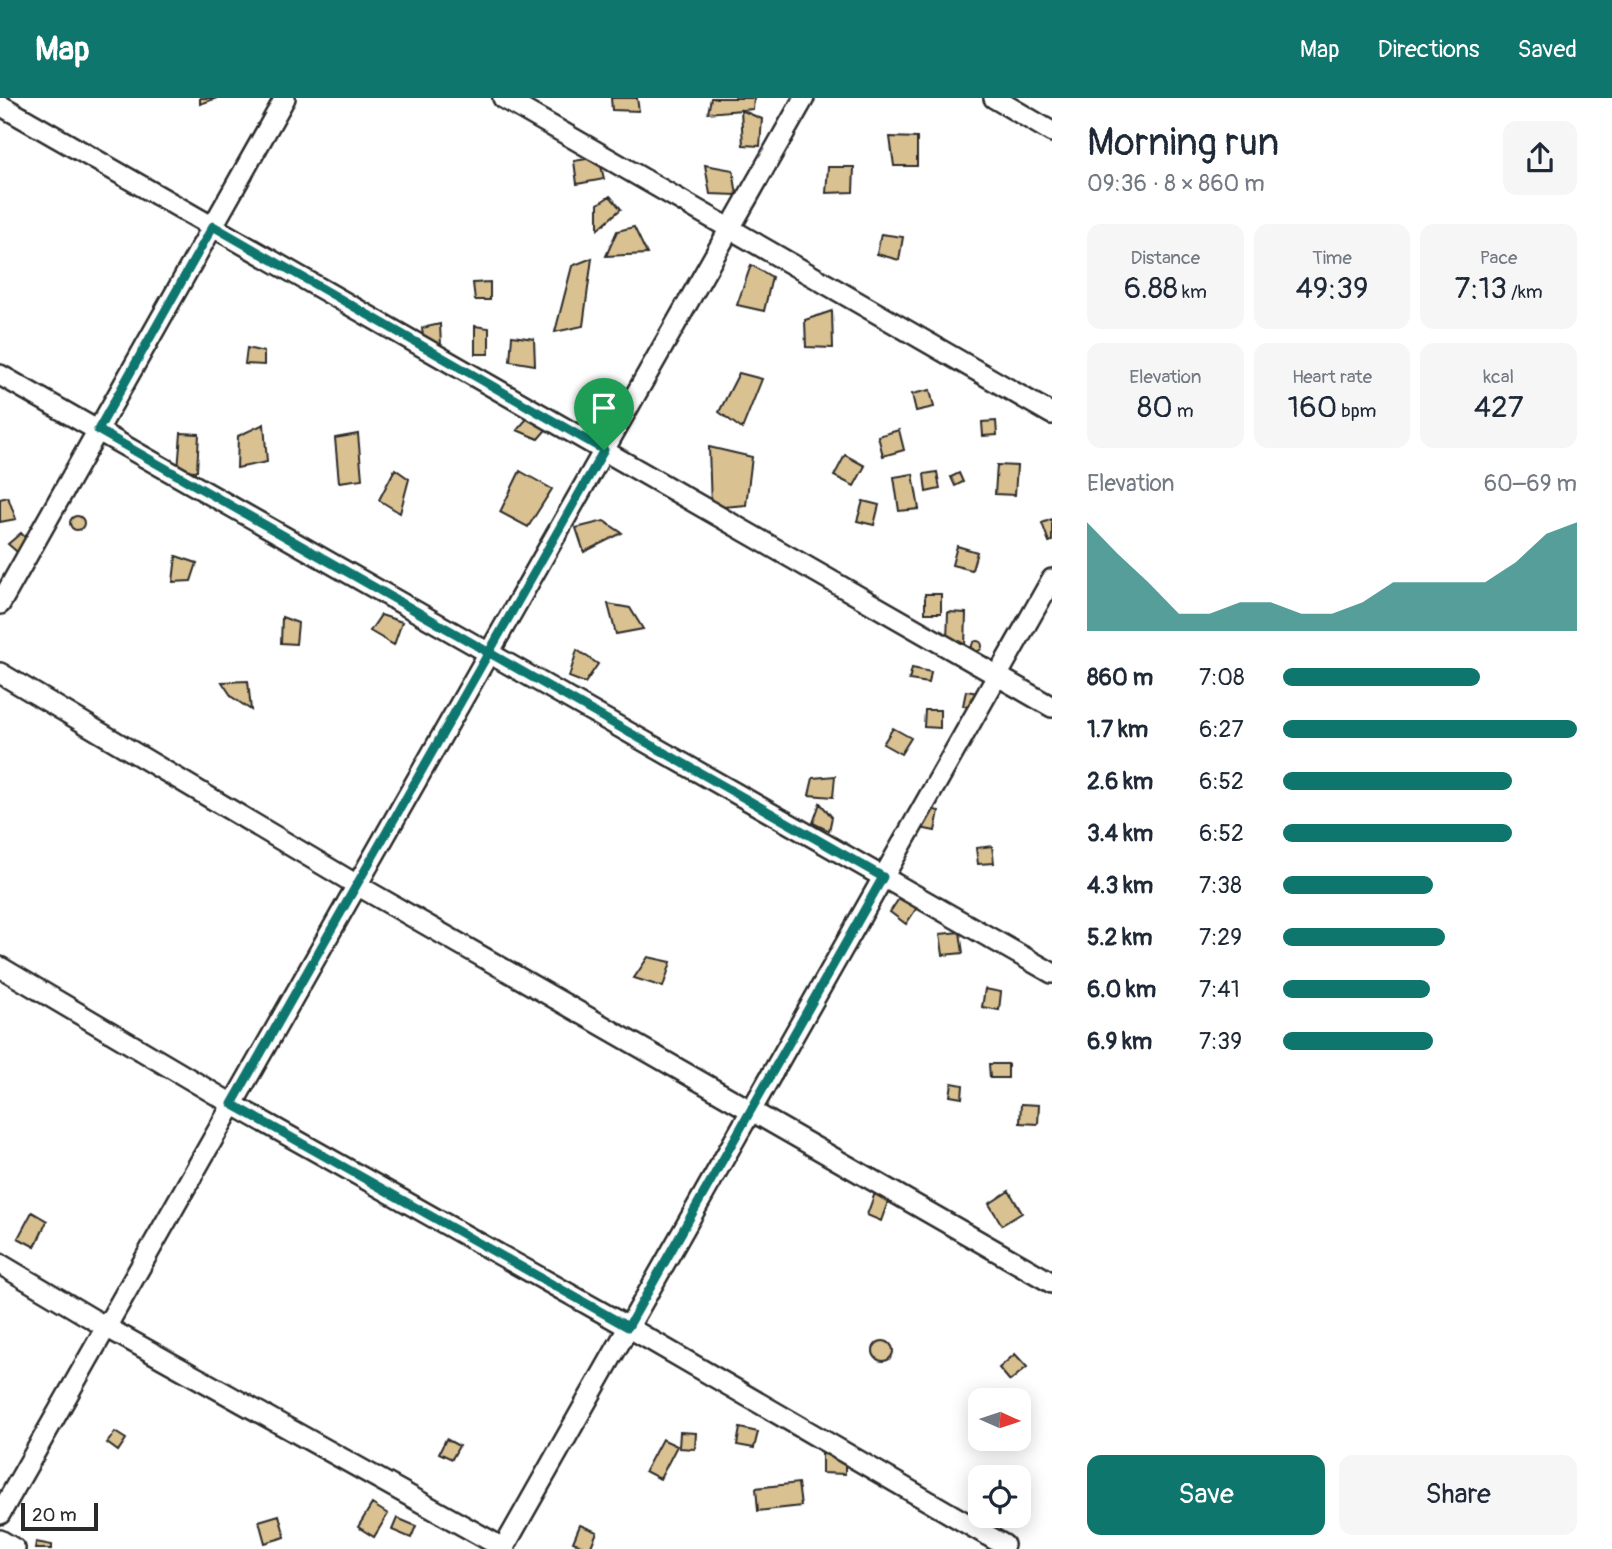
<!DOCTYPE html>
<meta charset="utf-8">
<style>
:root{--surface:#fff;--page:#f6f6f7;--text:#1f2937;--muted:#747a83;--accent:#0f766e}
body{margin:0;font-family:Pangolin,sans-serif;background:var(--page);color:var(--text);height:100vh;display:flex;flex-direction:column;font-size:26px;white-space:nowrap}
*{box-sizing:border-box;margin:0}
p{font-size:23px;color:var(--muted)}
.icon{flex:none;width:38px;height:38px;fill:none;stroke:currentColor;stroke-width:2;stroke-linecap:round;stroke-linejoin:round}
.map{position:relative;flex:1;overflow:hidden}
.side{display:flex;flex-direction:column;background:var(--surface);width:560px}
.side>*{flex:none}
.needle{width:46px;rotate:93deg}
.controls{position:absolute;left:968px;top:1290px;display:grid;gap:14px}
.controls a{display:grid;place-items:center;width:63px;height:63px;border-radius:14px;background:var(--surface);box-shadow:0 4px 18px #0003;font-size:35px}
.scale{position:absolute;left:21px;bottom:18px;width:77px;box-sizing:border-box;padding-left:7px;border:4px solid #2b2b2b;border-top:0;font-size:19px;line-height:24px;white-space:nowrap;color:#2b2b2b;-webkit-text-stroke:5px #fff;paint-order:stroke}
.pin{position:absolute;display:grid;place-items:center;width:60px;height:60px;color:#fff;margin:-72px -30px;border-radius:50% 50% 50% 0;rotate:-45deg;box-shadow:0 0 7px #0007}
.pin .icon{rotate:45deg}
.round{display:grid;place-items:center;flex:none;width:74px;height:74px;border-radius:14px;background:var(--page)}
.head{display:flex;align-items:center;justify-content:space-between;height:119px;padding:0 35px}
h1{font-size:38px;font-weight:600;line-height:52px}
.figures{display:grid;grid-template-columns:repeat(3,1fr);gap:10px;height:119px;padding:7px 35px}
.figures div{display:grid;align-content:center;border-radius:14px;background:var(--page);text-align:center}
.figures b{font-size:30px;font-weight:600}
.figures small{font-size:19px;font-weight:400}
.figures p{font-size:19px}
.chart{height:196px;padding:14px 35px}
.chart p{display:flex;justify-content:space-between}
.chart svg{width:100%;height:126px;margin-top:7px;fill:var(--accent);opacity:.7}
.cta{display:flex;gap:14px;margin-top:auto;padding:14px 35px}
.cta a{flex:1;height:80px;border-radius:14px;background:var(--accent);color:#fff;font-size:28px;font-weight:600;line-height:80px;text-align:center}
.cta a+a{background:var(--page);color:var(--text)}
ul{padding:0 35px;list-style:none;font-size:23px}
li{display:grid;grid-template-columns:112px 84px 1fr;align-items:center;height:52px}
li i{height:18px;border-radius:9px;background:var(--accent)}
header{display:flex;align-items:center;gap:42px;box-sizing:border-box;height:98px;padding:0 35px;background:var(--accent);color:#fff}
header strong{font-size:33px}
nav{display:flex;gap:38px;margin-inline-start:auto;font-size:24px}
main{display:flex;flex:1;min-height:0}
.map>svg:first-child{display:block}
</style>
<header>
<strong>Map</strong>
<nav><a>Map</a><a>Directions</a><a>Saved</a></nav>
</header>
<main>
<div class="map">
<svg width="1052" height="1451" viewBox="0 0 1052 1451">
<rect width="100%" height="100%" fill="#fff"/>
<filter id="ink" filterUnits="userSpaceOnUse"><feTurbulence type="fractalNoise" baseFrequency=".0143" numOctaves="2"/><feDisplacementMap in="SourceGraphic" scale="14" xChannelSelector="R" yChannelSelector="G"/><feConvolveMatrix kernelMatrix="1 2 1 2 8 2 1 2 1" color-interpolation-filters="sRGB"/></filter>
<g filter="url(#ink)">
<path fill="#dac191" stroke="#2b2b2b" stroke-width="2" d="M200 0H217L200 6Z
M611 0H637L639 13 612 12Z
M711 0H754L753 11 708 15Z
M741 12 762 21 760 48 743 47Z
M890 39 917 40V68H894Z
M599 59 604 81 577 86 574 63Z
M705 67 733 72 737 97 710 96Z
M828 69H854L853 94 826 95Z
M610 98 621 111 598 131V106Z
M634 129 647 156 606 158 617 133Z
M881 136 903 139 899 162 877 156Z
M592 160 583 228 555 234 572 168Z
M751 167 772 179 764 213 737 207Z
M490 184V202H475L473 185Z
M832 213 833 250 806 249 805 222Z
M440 226 441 248 424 247 422 230Z
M475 228 489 230V256H475Z
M512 238 534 241 535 267 510 263Z
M247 250 264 254V267L245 266Z
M739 275 762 281 742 331 719 314Z
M930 292 934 309 916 313 912 296Z
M531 316 552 325 538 341 517 332Z
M996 323 997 337 983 338 982 324Z
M264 326 267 364 237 370 238 338Z
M899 332 904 352 883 358 878 338Z
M181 335 199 336 197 373 178 372Z
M358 336 362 381 339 384 335 340Z
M709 349 752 359 746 407 711 410Z
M845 357 865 368 854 388 834 378Z
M997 367 1017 368 1015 397 995 396Z
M395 371 409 381 400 415 379 402Z
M520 373 552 391 528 429 500 414Z
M937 374 940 391 926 394 924 376Z
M959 375 963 384 955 388 951 379Z
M913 376 919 411 899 413 894 379Z
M8 399 16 421 0 424V401Z
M863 403 879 407 874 427 857 423Z
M70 425a7 7 0 1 1 14 0a7 7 0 1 1-14 0Z
M1052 421V443L1049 444 1042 425Z
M604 423 622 435 584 454 576 430Z
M21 435 29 444 23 459 8 446Z
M957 448 977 454 972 472 952 467Z
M176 458 197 465 191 483 173 484Z
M925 496H941V515H925Z
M608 506 630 510 643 531 616 536Z
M948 514 966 515 965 549 947 542Z
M381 517 402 524 394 547 370 533Z
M282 519 298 525 296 546 281 545Z
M972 548a5 5 0 1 1 10 0a5 5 0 1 1-10 0Z
M577 552 598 566 585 585 569 579Z
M912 570 931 574 929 585 909 582Z
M248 583 251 612 232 599 222 584Z
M966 593 979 595 977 610 963 608Z
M925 612H940V630L924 629Z
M893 630 911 640 901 656 883 646Z
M835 678 833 699 809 697 813 680Z
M820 705 832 719 829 733 813 725Z
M925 710 939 713 935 733 920 730Z
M992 748 994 765 978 766 976 750Z
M902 796 918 808 906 826 890 814Z
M960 834 963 855 943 857 940 836Z
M648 859 671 864 663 889 634 880Z
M985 891 1001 894 999 912 982 909Z
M989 966H1008V980H990Z
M952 985 963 987 962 1000 950 998Z
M1021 1006 1039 1007 1038 1026 1020 1025Z
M876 1092 890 1098 881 1123 867 1117Z
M1009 1093 1022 1115 1002 1127 989 1106Z
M32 1114 47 1123 35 1149 18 1140Z
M873 1253a10 10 0 1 1 20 0a10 10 0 1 1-20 0Z
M1015 1256 1027 1269 1010 1283 999 1270Z
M740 1330 758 1334 754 1350 737 1347Z
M115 1334 126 1341 118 1353 107 1345Z
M680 1334 696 1335 695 1351 679 1350Z
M446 1341 459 1348 452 1361 439 1355Z
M662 1341 677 1348 660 1381 645 1373Z
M822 1356 845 1357V1376L822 1375Z
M798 1385 801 1408 758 1413 756 1390Z
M372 1406 388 1416 374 1439 358 1429Z
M279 1417 285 1439 265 1445 259 1423Z
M397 1420 416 1428 411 1440 392 1432Z
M580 1427 597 1434 590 1451 573 1444Z
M36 1444 52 1447V1451H35Z"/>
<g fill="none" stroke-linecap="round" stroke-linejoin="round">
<defs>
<path id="street" d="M503 0 1052 316
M994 0 1052 34
M0 7 1052 609
M0 277 1052 875
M0 506 285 0
M0 575 357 787 1052 1185
M0 869 232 1006 628 1229 1004 1447
M0 1166 106 1229 505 1451
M0 1416 804 0
M0 1442 15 1451
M503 1451 1052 481"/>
</defs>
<use href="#street" stroke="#2b2b2b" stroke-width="24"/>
<use href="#street" stroke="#fff" stroke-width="19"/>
</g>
</g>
<g fill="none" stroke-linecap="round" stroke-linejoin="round" filter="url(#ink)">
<defs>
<path id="route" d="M604 352C480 570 356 788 232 1006L628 1229 883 779 98 332 213 128 604 352"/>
</defs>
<use href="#route" stroke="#fff" stroke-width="14"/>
<use href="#route" stroke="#0f766e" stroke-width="9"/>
</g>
</svg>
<div class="controls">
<a><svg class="needle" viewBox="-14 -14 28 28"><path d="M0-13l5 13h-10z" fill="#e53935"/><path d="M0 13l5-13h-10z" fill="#747a83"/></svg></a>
<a><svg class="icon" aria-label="locate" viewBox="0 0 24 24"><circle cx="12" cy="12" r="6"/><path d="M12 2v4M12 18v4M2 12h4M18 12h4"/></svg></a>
</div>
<div class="scale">20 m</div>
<div class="pin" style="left:604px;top:352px;background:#1e9e55"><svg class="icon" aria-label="arrive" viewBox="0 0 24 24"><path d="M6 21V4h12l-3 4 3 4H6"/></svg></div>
</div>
<section class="side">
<div class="head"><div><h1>Morning run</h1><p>09:36 · 8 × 860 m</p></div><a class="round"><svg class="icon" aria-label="share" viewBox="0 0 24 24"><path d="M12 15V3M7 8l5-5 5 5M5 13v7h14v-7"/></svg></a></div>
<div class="figures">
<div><p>Distance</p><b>6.88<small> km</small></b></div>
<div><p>Time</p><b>49:39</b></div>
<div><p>Pace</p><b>7:13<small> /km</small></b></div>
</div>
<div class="figures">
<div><p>Elevation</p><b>80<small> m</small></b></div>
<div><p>Heart rate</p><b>160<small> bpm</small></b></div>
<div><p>kcal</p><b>427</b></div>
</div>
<div class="chart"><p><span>Elevation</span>60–69 m</p>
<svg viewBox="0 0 160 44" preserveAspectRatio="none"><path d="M0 44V6L10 17L20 27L30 38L40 38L50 34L60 34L70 38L80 38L90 34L100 27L110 27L120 27L130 27L140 20L150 10L160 6V44z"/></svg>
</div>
<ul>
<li><b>860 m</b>7:08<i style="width:67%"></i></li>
<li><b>1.7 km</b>6:27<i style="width:100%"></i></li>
<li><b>2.6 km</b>6:52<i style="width:78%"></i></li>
<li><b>3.4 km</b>6:52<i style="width:78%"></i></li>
<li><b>4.3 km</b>7:38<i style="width:51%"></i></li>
<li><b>5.2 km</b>7:29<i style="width:55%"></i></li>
<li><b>6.0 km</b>7:41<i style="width:50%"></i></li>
<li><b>6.9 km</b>7:39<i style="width:51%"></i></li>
</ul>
<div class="cta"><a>Save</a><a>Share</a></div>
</section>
</main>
